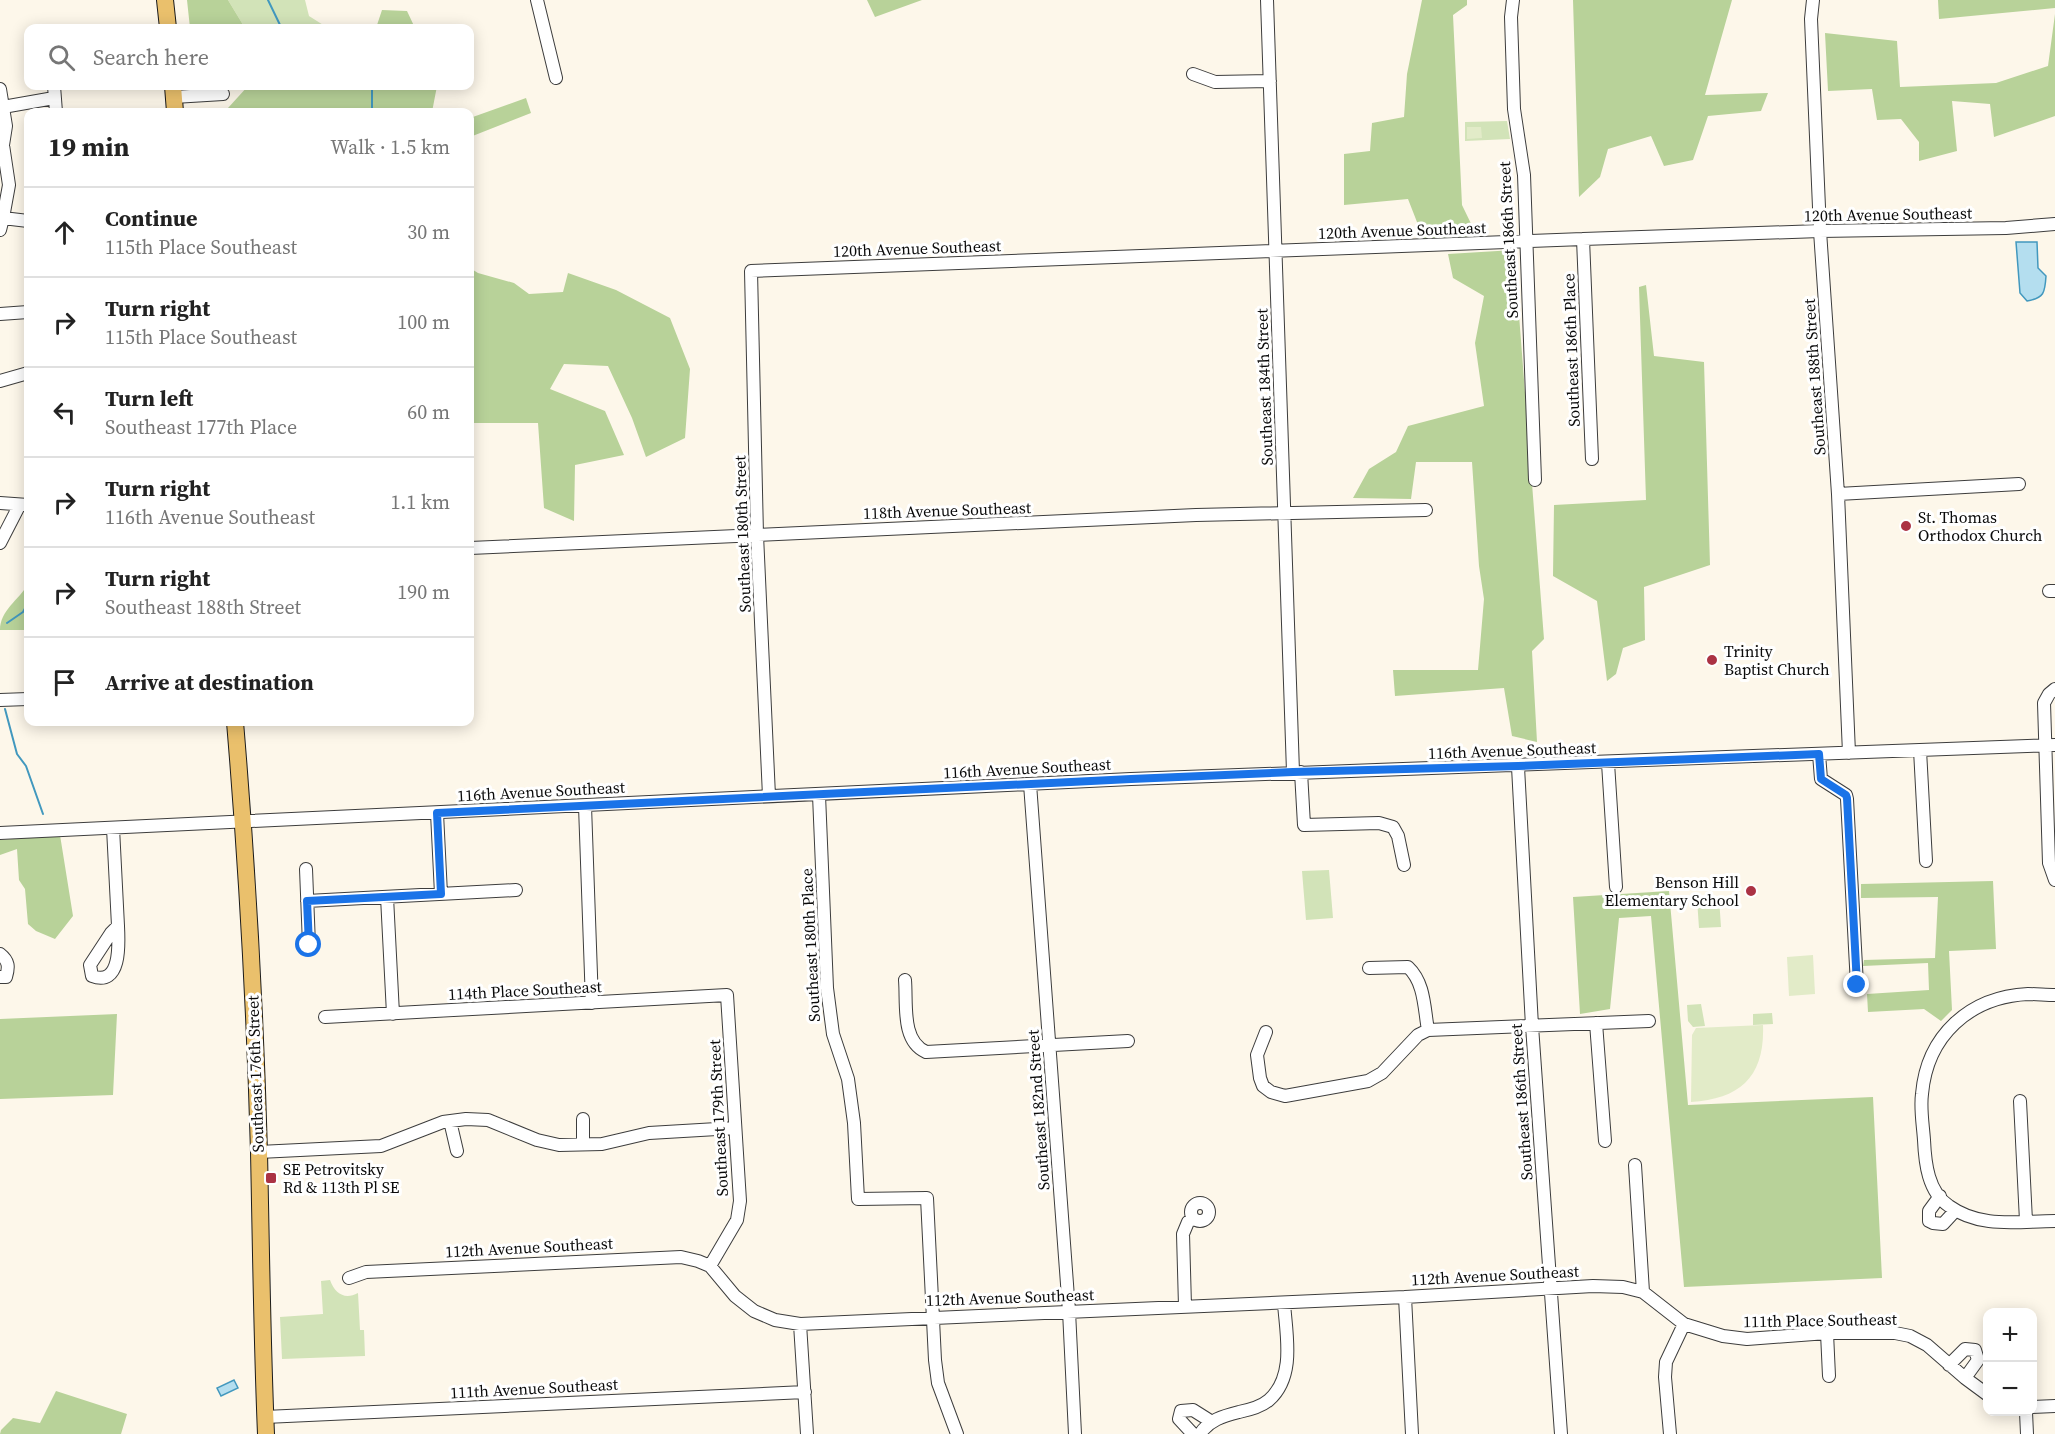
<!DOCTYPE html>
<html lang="en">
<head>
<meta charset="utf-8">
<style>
  :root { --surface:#fff; --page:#f2f2f2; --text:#222; --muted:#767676; --line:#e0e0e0 }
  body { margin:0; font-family:"Source Serif 4",serif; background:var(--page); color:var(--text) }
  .controls { position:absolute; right:18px; bottom:18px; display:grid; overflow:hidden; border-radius:12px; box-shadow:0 3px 15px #0003 }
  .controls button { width:54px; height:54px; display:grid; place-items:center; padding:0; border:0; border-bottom:2px solid var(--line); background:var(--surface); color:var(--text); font:30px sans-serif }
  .stop { position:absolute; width:18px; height:18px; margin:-14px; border:4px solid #1a73e8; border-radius:50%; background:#fff }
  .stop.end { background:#1a73e8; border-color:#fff; box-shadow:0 2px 6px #0008 }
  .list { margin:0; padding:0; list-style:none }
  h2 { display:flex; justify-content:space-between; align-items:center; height:78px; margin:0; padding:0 24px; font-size:26px }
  h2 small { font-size:20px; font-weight:400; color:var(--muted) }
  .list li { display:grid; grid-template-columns:39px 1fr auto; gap:18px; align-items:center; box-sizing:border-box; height:90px; padding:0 24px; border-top:2px solid var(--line) }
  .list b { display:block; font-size:22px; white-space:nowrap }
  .list p { margin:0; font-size:20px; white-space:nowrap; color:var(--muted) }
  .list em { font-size:20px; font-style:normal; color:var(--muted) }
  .icon { flex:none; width:33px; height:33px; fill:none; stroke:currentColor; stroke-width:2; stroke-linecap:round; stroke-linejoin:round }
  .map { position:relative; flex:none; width:2055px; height:1434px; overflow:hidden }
  .search { position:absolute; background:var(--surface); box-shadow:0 3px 15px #0003; left:24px; top:24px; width:450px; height:66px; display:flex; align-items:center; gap:15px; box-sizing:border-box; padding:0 21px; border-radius:12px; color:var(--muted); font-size:22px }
  .panel { position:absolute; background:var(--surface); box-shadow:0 3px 15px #0003; left:24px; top:108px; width:450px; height:618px; border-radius:12px }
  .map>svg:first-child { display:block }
</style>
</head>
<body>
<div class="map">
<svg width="2055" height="1434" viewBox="0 0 2055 1434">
  <rect width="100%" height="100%" fill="#fdf7ea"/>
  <!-- green -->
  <path fill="#d2e3b8" d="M228,0h77l4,16 19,12h-83z
    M1507,121l3,18 -45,2v-19z
    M1329,870l4,48 -27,2 -4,-49z
    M1719,898l2,29 -22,1 -2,-29z
    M1701,1004l4,22 -12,1 -5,-6 -1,-16z
    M1772,1013l1,11 -20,1v-11z
    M330,1280c5,14 15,20 28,13l2,37h4l1,26 -83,3 -2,-42 43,-3 -2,-33z"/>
  <!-- forest -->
  <path fill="#b8d299" d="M187,0h41l17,28h-55z
    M867,0h55l-47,17z
    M1422,0h45v5l-14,10 9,190 15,31 -53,4 -16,-41 -64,6v-51l26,-3 2,-28 32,-6 3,-43z
    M1573,0h159l-27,95 63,-2 -7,18 -53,5 -15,44 -29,6 -13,-30 -43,13 -8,28 -21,20z
    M1938,0h117v8l-116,11z
    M382,10l25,1 8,17h-39z
    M2055,14v102l-61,21 -4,-33 -38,-3 5,50 -38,10v-19l-18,-23 -24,1 -5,-31 -44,2 -3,-58 72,8 3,46 96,-4 52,-17z
    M248,86h189l-5,26h-204v-4z
    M526,98l5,15 -61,24v-19z
    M1514,250l30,389 -12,12 5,91 -25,-6 -8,-48 -109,8 -2,-26h85l6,-71 -5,-33 -7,-104h-56l-5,37 -58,-1 16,-29 27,-17 12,-26 76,-20 -9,-63 9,-47 -31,-18 -5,-24z
    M470,268l8,5 36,10 15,11 34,-2 5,-19 48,17 54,28 20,51 -5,69 -39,19 -14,-39 -24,-52 -44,-2 -14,25 55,22 19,44 -49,10 -1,56 -30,-13 -6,-85h-68z
    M1646,285l8,71 50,6 6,203 -66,22 1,53 -22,8 -7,26 -9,7 -10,-80 -44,-25 1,-71 92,-5 -7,-213z
    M28,584v46h-28c0,-20 19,-30 28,-46z
    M60,835l13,81 -18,23 -19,-8 -8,-7 -3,-35 -6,-9 -2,-31 -17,6v-15z
    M1993,881l3,68 -47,2 3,59 -11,11 -17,-12 -56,3 -1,-18 62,-4 -1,-27 -65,3 1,-6 71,-2 3,-61 -77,1v-14z
    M1669,891l19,214 185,-8 9,181 -198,9 -33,-371 -32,2 -9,91 -30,5 -7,-117z
    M117,1014l-4,81 -113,4v-80z
    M56,1391l71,23 -6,20h-121l1,-4 12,-12 27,5z"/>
  <!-- pitch -->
  <path fill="#e2ebc8" d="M1467,127h14l1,11 -15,1z
    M1813,955l2,39 -26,2 -2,-39z
    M1763,1025c2,51 -22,74 -72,77l1,-67 4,-7z"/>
  <!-- water -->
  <path fill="#b4deef" stroke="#4298be" stroke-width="1.5" d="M2016,242h21l1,26 8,8c-1,17 -2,22 -19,25l-7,-8z
    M234,1380l4,8 -17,8 -4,-8z"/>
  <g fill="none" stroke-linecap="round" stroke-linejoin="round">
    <!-- stream -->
    <path stroke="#4298be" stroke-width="2" d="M268,0l13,27 3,1
      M372,112v-26
      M7,623l16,-11 5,-9
      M5,709l12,45 9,12 17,48"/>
    <defs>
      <path id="minor" d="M537,0l19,78
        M1267,0l26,772
        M1513,0l-2,17 3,92 10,66 11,305
        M1813,0l-2,19 9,212 18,263 11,259
        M1193,74l22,8 55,-1
        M54,86l2,26
        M0,89l6,37 -3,19 6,40 -6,33
        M174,97l49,-3
        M3,107l51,-9
        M0,230l3,-12 25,3
        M1583,239l9,220
        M0,314l28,-2
        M0,381l28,-8
        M1838,494l181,-10
        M0,503l28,2
        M0,543l19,-37
        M470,548l726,-33 230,-5
        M2049,591h6
        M2055,689l-6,5 -5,9 5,160 6,17
        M0,700l28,-1
        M1920,750l6,111
        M1819,754l2,25 25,16 1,4 10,186
        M1608,763l8,124
        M1518,767l14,259 29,408
        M1301,772l3,53 75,-2 14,4 5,9 6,29
        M1030,784l39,527 6,123
        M819,795l8,193 6,46 15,45 6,44 4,76 69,-1 8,162 3,23 19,51
        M769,796l-12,-261 -6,-264 832,-32 237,-8 186,-3 49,-4
        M585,806l7,197
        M437,813l4,81
        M113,828l5,98 -7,7 -21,32 2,11c29,11 27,-31 26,-50
        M0,833l1131,-54 924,-34
        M306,869l3,76
        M387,897l6,117
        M307,901l209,-11
        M0,954c9,7 9,13 6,23h-6
        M1369,968l39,-1c17,16 16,41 20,63
        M905,980c2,24 -4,61 21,72l202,-11
        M2055,995c-9,0 -18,-1 -27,-1 -59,3 -101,42 -106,100 -2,15 1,31 2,46 1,23 4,52 25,66 32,23 69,15 106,15
        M325,1017l402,-22 13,206 -3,19 -27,46
        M1596,1023l9,118
        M1266,1032l-9,23 3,23 3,8 8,6 14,4 83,-15 14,-8 36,-38 10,-5 221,-9
        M2020,1101l6,120
        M450,1121l7,30
        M583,1144v-25
        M259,1152l122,-6 62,-24 23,-3 22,1 49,20 22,5 43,-1 47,-11 85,-5
        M1635,1165l8,127
        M1940,1196l-11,15v10l4,2 10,1 12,-13
        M1191 1212a9 9 0 1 1 18 0a9 9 0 1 1-18 0Z
        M349,1278l17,-6 315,-15 17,4 12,5 25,30 19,15 21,9 25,4 605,-27 188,-11 30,1 20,5 41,32 39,12 24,3 80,-6h68l15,3 17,9 38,33 23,17
        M1405,1297l7,137
        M1185,1306l-2,-72 5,-12 5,-4
        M800,1324l7,110
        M1827,1333l2,43
        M1949,1365l16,-16 10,1 3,10 -13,18
        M2032,1407l23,-1
        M2026,1412l1,22
        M265,1417l540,-25
        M1193,1434l-14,-15 2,-8 12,-1 19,12
        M1200,1434c9,-14 23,-18 39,-22 10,-2 22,-5 30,-12 27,-24 17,-66 15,-97
        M1670,1434l-5,-57 1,-15 18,-38"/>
      <path id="major" d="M165,0l3,28
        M173,86l2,26
        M235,722c12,143 20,287 24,430 2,94 3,188 7,282"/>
    </defs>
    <!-- minor casing -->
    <use href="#minor" stroke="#3d3d3d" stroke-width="14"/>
    <!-- major casing -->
    <use href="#major" stroke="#1b1b1b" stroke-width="18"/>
    <!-- minor -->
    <use href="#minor" stroke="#fff" stroke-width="12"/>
    <!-- major -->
    <use href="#major" stroke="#eac06c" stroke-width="16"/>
  </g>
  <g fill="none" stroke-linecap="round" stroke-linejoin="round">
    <!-- route -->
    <path stroke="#1a73e8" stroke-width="8" d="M309,945l-2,-44 134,-7 -4,-81 694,-34 162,-7 225,-6 301,-12 2,25 25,16 1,3 10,187"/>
  </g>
  <!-- markers -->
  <g fill="#ab3243" stroke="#fff" stroke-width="2">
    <circle cx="1906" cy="526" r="6"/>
    <circle cx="1712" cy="660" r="6"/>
    <circle cx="1751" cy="891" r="6"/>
    <rect x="265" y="1172" width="12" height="12" rx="3"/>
  </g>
  <g text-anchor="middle" stroke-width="6" stroke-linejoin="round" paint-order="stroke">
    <!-- street labels -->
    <g font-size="16" fill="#0a0a0a" stroke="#fff">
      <text transform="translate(1888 214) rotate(-1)" y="6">120th Avenue Southeast</text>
      <text transform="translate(1402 230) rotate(-2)" y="6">120th Avenue Southeast</text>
      <text transform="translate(1508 240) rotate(-93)" y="6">Southeast 186th Street</text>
      <text transform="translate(917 248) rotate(-2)" y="6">120th Avenue Southeast</text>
      <text transform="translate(1571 350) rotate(-92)" y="6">Southeast 186th Place</text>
      <text transform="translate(1814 377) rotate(-94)" y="6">Southeast 188th Street</text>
      <text transform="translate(1264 387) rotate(-92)" y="6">Southeast 184th Street</text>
      <text transform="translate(947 510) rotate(-2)" y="6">118th Avenue Southeast</text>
      <text transform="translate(742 534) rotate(-92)" y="6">Southeast 180th Street</text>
      <text transform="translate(1512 750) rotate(-2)" y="6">116th Avenue Southeast</text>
      <text transform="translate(1027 768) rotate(-3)" y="6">116th Avenue Southeast</text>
      <text transform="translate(541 791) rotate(-3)" y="6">116th Avenue Southeast</text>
      <text transform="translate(810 945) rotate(-93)" y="6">Southeast 180th Place</text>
      <text transform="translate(525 990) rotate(-3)" y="6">114th Place Southeast</text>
      <text transform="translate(255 1074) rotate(-92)" y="6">Southeast 176th Street</text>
      <text transform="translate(1521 1102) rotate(-94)" y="6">Southeast 186th Street</text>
      <text transform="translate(1038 1110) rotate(-94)" y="6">Southeast 182nd Street</text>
      <text transform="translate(718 1118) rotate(-93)" y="6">Southeast 179th Street</text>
      <text transform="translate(529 1247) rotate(-3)" y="6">112th Avenue Southeast</text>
      <text transform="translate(1495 1275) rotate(-3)" y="6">112th Avenue Southeast</text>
      <text transform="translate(1010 1297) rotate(-2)" y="6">112th Avenue Southeast</text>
      <text transform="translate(1820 1320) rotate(-1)" y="6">111th Place Southeast</text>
      <text transform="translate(534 1388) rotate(-3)" y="6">111th Avenue Southeast</text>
    </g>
    <!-- poi labels -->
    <g font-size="16" fill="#0a0a0a" stroke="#fff" text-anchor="start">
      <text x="1918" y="523">St. Thomas<tspan x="1918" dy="18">Orthodox Church</tspan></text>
      <text x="1724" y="657">Trinity<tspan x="1724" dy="18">Baptist Church</tspan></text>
      <text x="1739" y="888" text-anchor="end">Benson Hill<tspan x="1739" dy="18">Elementary School</tspan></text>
      <text x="283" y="1175">SE Petrovitsky<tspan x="283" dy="18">Rd &amp; 113th Pl SE</tspan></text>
    </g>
  </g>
</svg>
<div class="controls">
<button>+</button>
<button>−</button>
</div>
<div class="stop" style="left:309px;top:945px"></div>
<div class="stop end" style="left:1857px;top:985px"></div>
<div class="search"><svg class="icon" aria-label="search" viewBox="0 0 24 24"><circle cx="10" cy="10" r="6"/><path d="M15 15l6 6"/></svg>Search here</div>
<section class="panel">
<h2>19 min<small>Walk · 1.5 km</small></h2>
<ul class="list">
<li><svg class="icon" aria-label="ahead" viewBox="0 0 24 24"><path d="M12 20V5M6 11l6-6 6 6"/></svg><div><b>Continue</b><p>115th Place Southeast</p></div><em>30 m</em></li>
<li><svg class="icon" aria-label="right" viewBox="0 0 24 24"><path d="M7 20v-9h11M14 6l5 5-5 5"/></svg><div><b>Turn right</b><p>115th Place Southeast</p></div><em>100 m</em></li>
<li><svg class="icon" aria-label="left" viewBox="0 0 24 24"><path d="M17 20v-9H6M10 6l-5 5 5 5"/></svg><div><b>Turn left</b><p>Southeast 177th Place</p></div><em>60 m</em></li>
<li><svg class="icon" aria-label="right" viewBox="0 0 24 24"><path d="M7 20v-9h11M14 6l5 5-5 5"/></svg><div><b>Turn right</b><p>116th Avenue Southeast</p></div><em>1.1 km</em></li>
<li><svg class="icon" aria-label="right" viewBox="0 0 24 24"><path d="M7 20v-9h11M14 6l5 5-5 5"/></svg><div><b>Turn right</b><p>Southeast 188th Street</p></div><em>190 m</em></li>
<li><svg class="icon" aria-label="arrive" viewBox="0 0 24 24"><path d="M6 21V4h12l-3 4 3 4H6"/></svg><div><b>Arrive at destination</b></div></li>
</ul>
</section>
</div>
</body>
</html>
